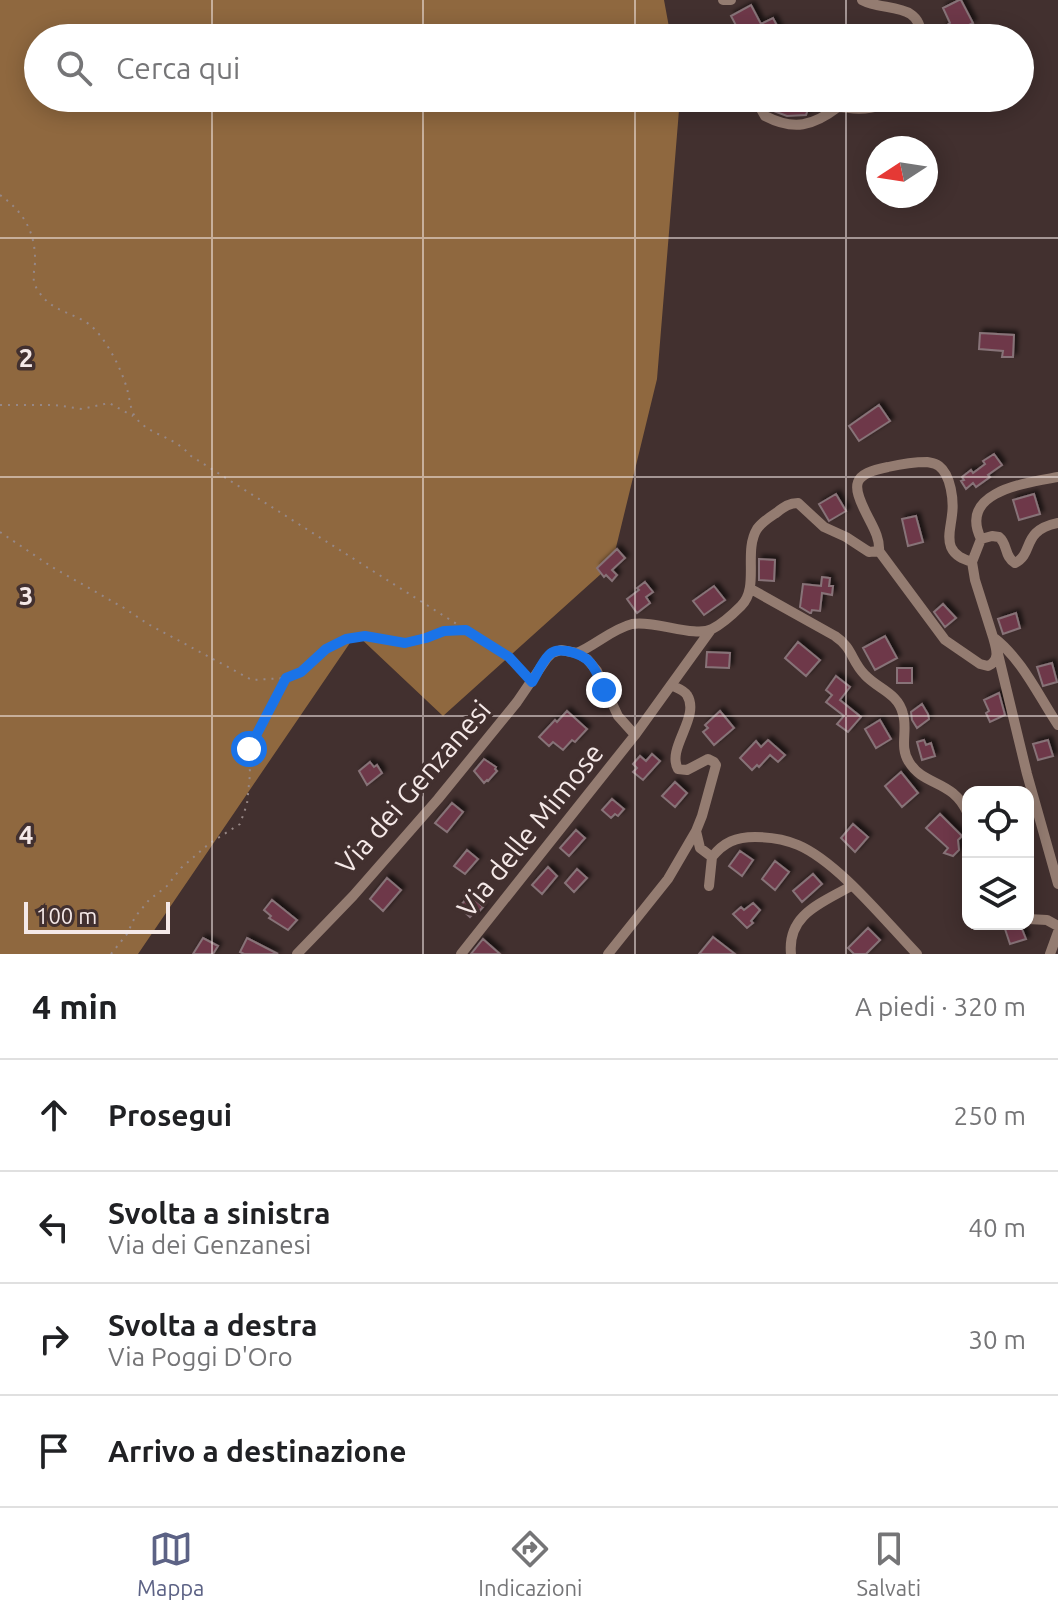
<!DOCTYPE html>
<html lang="it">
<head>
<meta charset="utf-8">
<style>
  :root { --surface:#fff; --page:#f6f6f6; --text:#202124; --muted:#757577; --line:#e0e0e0; --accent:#5c6285 }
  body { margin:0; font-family:Ubuntu,sans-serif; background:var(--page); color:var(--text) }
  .controls { position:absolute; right:24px; bottom:24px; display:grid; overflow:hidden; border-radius:16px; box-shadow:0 4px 20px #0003 }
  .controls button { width:72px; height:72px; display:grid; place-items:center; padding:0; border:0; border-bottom:2px solid var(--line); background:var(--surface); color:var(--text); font:40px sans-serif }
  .compass { position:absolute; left:866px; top:136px; width:72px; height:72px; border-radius:50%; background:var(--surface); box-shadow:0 4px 20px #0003; rotate:258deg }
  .scale { position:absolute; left:24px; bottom:20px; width:146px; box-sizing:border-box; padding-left:8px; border:4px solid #f5e9e8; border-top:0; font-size:22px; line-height:28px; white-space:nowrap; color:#f5e9e8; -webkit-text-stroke:6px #42302f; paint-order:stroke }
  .stop { position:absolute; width:24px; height:24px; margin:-18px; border:6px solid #1a73e8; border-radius:50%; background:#fff }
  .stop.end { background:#1a73e8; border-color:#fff; box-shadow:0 2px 8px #0008 }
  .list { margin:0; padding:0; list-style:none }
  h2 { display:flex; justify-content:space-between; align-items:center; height:104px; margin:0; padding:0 32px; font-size:34px }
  h2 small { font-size:26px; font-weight:400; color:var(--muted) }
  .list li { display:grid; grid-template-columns:52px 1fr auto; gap:24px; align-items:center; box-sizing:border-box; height:112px; padding:0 32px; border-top:2px solid var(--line) }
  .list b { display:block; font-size:30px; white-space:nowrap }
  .list p { margin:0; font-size:26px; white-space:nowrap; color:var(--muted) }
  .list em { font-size:26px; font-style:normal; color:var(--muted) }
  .icon { flex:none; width:44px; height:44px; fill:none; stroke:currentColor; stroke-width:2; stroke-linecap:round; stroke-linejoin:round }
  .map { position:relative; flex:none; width:1058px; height:954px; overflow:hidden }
  .search { position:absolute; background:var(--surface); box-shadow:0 4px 20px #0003; left:24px; right:24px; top:24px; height:88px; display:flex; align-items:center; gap:20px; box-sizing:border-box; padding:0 28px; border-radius:44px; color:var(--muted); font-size:30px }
  .sheet { height:552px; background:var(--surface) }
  nav { display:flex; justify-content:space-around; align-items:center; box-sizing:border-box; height:112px; border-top:2px solid var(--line); background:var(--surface); font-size:22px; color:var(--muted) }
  nav a { display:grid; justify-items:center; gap:4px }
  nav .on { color:var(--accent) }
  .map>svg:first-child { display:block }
</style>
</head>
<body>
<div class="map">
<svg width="1058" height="954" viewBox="0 0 1058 954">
  <defs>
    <filter id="shadow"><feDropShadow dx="3.5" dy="-3.5" stdDeviation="2" flood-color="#0009"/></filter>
  </defs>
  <rect width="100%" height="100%" fill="#42302f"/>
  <!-- forest -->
  <path fill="#8f683f" d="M0,0h664l7,38h-633v60h642l-23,281 -45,185 -169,152 -87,-82 -218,320h-138z"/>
  <!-- building -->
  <path fill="#6e3949" stroke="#877378" stroke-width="2" filter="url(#shadow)" d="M959,0h2l12,23 -24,12 -5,-8 6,-4 -7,-15z
    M751,5l10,19 12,-6 9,17 -5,3h-20l-6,-11 -11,6 -9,-17z
    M770,98h11l23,6 -1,3 5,2 -2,6 -19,1 -16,-6z
    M980,333l34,2 -1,22h-11l1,-6 -24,-2z
    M879,405l11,16 -31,20 -10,-15z
    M994,454l8,11 -14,10 2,2 -14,10 -3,-4 -7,6 -5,-8 3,-1 -2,-3 9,-7 2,3 12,-9 -2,-3z
    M836,494l10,17 -17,10 -10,-17z
    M1034,494l6,20 -21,6 -6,-20z
    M916,516l7,26 -15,4 -6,-27z
    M617,549l8,9 -13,12 5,5 -5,6 -6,-6 -2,2 -7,-9z
    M759,559l16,1 -1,21 -15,-1z
    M822,577l8,1 -1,8h4l-1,9 -10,-2 -2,18 -8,-1 -1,3h-1l-10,-6 3,-23 18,2z
    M645,582l8,10 -7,5 4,6 -13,10 -10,-14 12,-9 -2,-2z
    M714,586l11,14 -21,15 -11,-14z
    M943,604l13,14 -11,9 -11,-15z
    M1016,613l4,15 -17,6 -5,-15z
    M885,636l12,22 -22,12 -12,-22z
    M798,642l22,18 -14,16 -21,-18z
    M707,652l23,1 -1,15 -23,-1z
    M1052,663l5,19 -14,4 -6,-19z
    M897,668h15v15h-15z
    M836,676l14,11 -10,13 21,17 -13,15 -11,-8 7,-8 -18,-14 6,-7 -6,-5z
    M999,693l6,22 -15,7 -4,-9 3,-2 -5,-11z
    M922,704l6,10 1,5 -12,9 -5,-8 -1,-8z
    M567,711l20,18 -12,13 -3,-2 -9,10 -10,-8 -4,4 -10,-9 16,-17 2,2z
    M720,711l14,17 -20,17 -11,-13 5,-4 -3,-3z
    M880,720l11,19 -15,9 -11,-19z
    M768,740l17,15 -7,7 -8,-7 -11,12 -2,-2 -5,5 -12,-12 16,-17 5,6z
    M924,740l2,5 5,-2 4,13 -13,4 -5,-18z
    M1048,740l5,16 -15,4 -5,-16z
    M652,754l8,7 -17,19 -10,-8 4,-4 -4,-4 7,-8 6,5z
    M484,759l12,8 -1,2 2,2 -9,10 -1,-1 -3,3 -10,-12z
    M370,762l4,5 3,-2 5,8 -15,12 -8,-14z
    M901,772l17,21 -16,14 -17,-21z
    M675,782l12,11 -12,14 -13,-11z
    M612,799l12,10 -6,7 -3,-2 -4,4 -9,-8z
    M452,803l11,9 -16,20 -12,-9z
    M940,814l22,22 -4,4 1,10 -6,6 -9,-3 4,-5 -22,-20z
    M853,824l15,13 -13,15 -14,-14z
    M576,830l9,8 -16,18 -9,-8z
    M467,850l11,9 -13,15 -11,-8z
    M740,851l13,9 -11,16 -13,-10z
    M775,861l14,11 -14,18 -13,-11z
    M548,867l9,9 -15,18 -10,-9z
    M577,869l10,9 -13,14 -9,-9z
    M813,874l9,10 -20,18 -9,-11z
    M387,878l14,12 -18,21 -13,-12z
    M470,895l13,12 -7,8 -2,-2 -4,4 -11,-10z
    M272,900l25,20 -9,10 -19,-12 2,-2 -7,-6z
    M753,903l7,7 -9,11 2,2 -6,5 -14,-14 8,-7 3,3z
    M1020,924l6,15 -16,5 -5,-15z
    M868,928l12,12 -14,14h-12l-6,-6z
    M713,937l22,17h-36z
    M203,938l15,8 -5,8h-20z
    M247,938l31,16h-34l-4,-2z
    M483,939l17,15h-29z"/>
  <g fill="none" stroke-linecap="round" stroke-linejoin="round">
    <!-- path -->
    <path stroke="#968786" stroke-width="2" stroke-dasharray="2 6" stroke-linecap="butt" d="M0,195c24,17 36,38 35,68 -1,12 -4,18 4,29 13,20 34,20 51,33 16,13 32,45 37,64 3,9 3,22 9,29 14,18 37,17 55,38l318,201 16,18
      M0,405h55l27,4 27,-6 24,13
      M0,532l52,35 72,41 24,16 104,56 34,-2 15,-6 25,-23 20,-10 19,-3 40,7 21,-5 18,-7 19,-1
      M111,954l16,-20 8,-17 14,-17 18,-14 14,-18 29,-25 30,-19 7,-20 3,-30 -1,-25 37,-70"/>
    <!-- minor -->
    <path stroke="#947c71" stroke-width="10" d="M723,0h8
      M862,0c22,12 60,1 59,38
      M762,98l-1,11 4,7c29,15 48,10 73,-9
      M813,98c18,11 64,17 79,0
      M981,539c-23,-48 45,-56 77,-62
      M879,551c1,-13 -6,-24 -12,-36 -16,-31 -15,-41 21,-48 13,-3 26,-5 39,-5 5,1 8,1 12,4 12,9 15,35 13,49 -1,11 -5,22 -1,32 4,9 12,12 21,15
      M751,589l84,47c18,12 16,25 30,39 13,14 33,18 38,39 5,16 -4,33 6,48 15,25 44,17 59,52
      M993,637l-18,-57 -3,-18 9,-23 11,-3 7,1c9,7 5,20 16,26 20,-10 5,-32 43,-40
      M577,653c19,-8 35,-24 55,-29 23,-4 63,14 80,5 10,-5 21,-15 29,-23 19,-19 2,-54 16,-77 5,-7 13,-12 19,-16 8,-6 13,-10 22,-10l26,24 22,10 23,15 10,-1 66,89 35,24 8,2c13,-6 8,-18 5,-29 29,22 45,58 65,88
      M998,654l29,120 31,110
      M671,685l39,-54
      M712,857c12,-15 24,-20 43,-20 15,0 29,2 43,8 40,17 88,77 119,109
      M1028,919l19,1 11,6
      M297,954l56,-58 85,-97 79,-97 30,-44 5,-5 9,-3 16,3 10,6 10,12 21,45 17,19 36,-50c6,3 13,5 16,10 14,22 -21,53 -9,74l9,1 21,-11 6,3 2,3 -14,51 -6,15 4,17 12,9 -3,29
      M461,954l174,-219
      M608,954l60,-75 28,-48
      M791,954c-4,-40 31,-51 60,-68
      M1050,954l8,-22"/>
  </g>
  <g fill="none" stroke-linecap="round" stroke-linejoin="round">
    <!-- route -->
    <path stroke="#1a73e8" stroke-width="10" d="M249,749l37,-71 15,-6 25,-23 20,-10 19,-3 40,7 21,-5 18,-7 22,-1 43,27 23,25c5,-8 10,-20 17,-27 5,-5 10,-5 18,-4 25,5 28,17 37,39"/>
  </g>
  <!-- grid -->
  <path fill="none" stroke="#f5e9e8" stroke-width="2" stroke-opacity="0.55" d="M212,0v38M423,0v38M635,0v38M846,0v38M212,98v856M423,98v856M635,98v856M846,98v856M0,238h1058M0,477h1058M0,716h1058"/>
  <g text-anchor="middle" stroke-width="7" stroke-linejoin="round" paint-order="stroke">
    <!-- street labels -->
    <g font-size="28" fill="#f5e9e8" stroke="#42302f">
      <text transform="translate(413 787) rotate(-49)" y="10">Via dei Genzanesi</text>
      <text transform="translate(530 830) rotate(-51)" y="10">Via delle Mimose</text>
    </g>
  </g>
  <g font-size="26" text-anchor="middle" font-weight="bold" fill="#f5e9e8" stroke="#42302f" stroke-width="7" stroke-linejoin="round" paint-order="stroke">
    <text x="26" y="367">2</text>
    <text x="26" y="605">3</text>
    <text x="26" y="844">4</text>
  </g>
</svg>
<div class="controls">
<button><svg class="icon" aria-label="locate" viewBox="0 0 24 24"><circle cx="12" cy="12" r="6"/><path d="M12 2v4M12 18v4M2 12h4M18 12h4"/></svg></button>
<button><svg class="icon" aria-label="layers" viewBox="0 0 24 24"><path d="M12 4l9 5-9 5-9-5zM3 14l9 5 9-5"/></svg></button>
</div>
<svg class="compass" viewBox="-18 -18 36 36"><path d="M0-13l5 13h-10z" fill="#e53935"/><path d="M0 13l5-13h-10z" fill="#757577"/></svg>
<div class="scale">100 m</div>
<div class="stop" style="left:249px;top:749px"></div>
<div class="stop end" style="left:604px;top:690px"></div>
<div class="search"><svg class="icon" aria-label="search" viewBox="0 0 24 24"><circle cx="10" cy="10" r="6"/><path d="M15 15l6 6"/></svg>Cerca qui</div>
</div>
<section class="sheet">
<h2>4 min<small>A piedi · 320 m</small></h2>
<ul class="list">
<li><svg class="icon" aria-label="ahead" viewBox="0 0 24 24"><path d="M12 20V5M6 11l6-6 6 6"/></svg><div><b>Prosegui</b></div><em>250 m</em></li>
<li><svg class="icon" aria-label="left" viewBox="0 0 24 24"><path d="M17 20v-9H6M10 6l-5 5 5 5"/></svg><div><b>Svolta a sinistra</b><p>Via dei Genzanesi</p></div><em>40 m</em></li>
<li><svg class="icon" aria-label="right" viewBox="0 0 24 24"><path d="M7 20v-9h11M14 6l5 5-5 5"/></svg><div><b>Svolta a destra</b><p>Via Poggi D'Oro</p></div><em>30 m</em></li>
<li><svg class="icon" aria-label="arrive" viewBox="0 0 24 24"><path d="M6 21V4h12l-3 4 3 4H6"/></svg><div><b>Arrivo a destinazione</b></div></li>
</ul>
</section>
<nav>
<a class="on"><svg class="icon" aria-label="map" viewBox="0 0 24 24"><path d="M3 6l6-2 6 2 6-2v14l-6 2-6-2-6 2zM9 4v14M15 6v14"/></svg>Mappa</a>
<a><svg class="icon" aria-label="directions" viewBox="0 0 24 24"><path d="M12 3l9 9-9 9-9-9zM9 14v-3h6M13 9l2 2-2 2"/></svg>Indicazioni</a>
<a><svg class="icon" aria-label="saved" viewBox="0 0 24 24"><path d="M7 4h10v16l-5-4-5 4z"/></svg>Salvati</a>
</nav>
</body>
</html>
